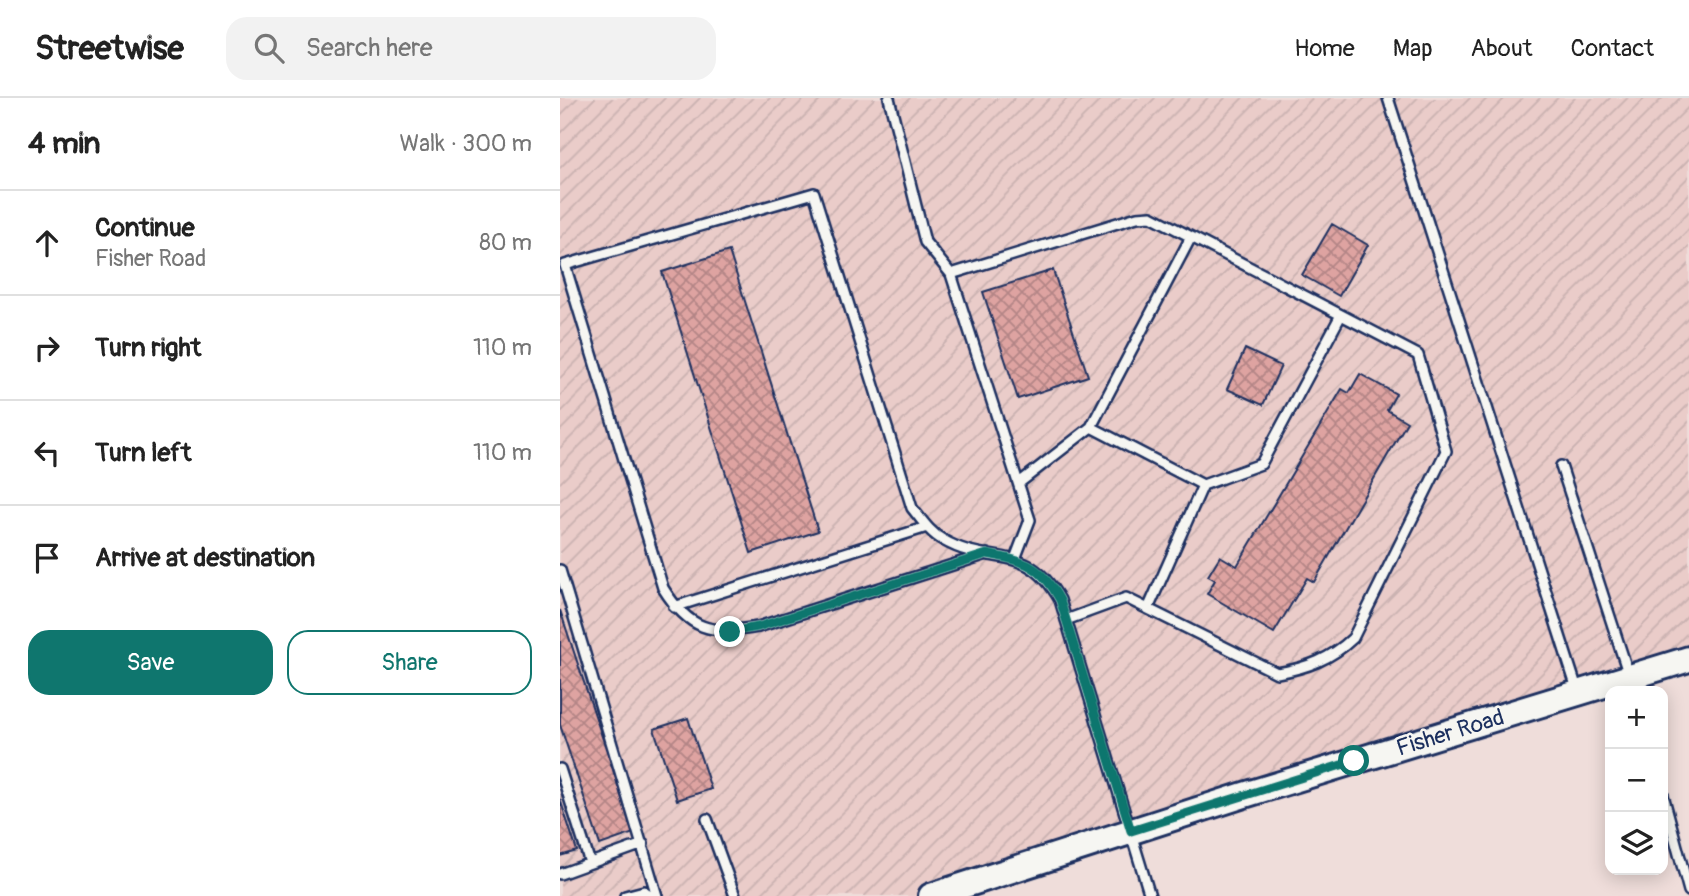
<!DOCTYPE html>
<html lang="en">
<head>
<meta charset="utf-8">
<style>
  :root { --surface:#fff; --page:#f2f2f2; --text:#222; --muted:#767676; --line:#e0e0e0; --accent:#0f766e }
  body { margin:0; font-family:Pangolin,sans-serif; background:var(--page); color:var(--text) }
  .controls { position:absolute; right:21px; bottom:21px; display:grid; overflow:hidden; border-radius:14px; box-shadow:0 4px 18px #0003 }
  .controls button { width:63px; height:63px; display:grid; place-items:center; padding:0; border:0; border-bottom:2px solid var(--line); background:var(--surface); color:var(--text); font:35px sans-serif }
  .stop { position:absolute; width:21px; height:21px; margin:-16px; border:5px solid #0f766e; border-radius:50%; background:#fff }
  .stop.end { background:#0f766e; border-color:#fff; box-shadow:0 2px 7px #0008 }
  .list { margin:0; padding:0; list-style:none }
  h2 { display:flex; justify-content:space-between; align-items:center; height:91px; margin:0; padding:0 28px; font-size:30px }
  h2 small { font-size:23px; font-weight:400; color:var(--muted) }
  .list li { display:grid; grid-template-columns:46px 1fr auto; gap:21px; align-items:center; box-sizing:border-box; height:105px; padding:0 28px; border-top:2px solid var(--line) }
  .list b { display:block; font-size:26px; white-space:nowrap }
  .list p { margin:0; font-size:23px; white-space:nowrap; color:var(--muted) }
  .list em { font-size:23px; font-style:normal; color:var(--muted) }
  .actions { display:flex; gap:14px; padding:21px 28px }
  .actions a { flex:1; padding:16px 0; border:2px solid var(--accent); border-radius:21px; text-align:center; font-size:24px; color:var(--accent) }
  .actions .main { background:var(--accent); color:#fff }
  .icon { flex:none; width:38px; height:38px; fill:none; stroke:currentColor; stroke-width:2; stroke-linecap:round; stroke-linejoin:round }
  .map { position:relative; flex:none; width:1129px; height:798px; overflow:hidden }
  header { display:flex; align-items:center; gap:42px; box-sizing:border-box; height:98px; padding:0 35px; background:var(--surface); border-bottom:2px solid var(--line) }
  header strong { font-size:33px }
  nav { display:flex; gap:38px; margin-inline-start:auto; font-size:24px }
  .search { width:490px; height:63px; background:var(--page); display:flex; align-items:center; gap:18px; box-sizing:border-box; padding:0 24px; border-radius:21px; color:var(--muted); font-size:26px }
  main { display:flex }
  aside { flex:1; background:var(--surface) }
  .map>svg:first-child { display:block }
</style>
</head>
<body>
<header>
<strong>Streetwise</strong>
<div class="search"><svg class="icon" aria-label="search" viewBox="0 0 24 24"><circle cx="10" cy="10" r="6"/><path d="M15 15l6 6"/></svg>Search here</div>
<nav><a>Home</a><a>Map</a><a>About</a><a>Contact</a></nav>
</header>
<main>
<aside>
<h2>4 min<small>Walk · 300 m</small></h2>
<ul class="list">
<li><svg class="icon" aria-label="ahead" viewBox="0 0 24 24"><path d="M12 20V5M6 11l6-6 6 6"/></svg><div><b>Continue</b><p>Fisher Road</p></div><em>80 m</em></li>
<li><svg class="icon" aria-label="right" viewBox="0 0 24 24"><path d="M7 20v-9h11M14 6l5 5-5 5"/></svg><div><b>Turn right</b></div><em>110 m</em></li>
<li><svg class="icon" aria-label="left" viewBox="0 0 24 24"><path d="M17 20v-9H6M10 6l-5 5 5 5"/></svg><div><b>Turn left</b></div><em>110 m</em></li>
<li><svg class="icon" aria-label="arrive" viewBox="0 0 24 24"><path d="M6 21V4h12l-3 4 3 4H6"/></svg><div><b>Arrive at destination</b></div></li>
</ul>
<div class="actions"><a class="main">Save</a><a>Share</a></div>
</aside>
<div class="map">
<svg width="1129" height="798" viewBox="0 0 1129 798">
  <defs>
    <pattern id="industrial-furrows" width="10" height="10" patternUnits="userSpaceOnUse" patternTransform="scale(1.75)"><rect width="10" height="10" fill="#eaccc9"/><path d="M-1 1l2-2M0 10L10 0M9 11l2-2" fill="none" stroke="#c8b0af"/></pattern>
    <pattern id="building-cross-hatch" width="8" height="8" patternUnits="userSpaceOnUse" patternTransform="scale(1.75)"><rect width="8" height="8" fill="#dea3a1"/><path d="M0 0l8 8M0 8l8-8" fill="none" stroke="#b38586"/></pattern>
  </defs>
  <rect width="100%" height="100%" fill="#efddda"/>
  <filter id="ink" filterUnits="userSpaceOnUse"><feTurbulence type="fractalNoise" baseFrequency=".0143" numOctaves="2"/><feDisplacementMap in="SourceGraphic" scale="14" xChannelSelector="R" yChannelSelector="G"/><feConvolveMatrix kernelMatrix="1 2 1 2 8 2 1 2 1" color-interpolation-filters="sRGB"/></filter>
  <g filter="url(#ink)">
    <!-- industrial -->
    <path fill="url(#industrial-furrows)" d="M0,0h1129v561l-758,237h-371z"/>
    <!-- building -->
    <path fill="url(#building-cross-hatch)" stroke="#1b2f5e" stroke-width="2" d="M772,126l36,21 -29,51 -37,-21z
      M169,153l89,280 -67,22 -89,-281z
      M493,172l35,106 -70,23 -35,-107z
      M685,251l36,17 -18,39 -36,-16z
      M800,276l36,20 -9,16 20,12 -93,160 -7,-4 -33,55 -67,-39 8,-14 -7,-4 12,-20 17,10 105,-177 7,4z
      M0,512l74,223 -34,12 -40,-120z
      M128,620l23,71 -34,11 -23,-71z
      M0,701l17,52 -17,5z"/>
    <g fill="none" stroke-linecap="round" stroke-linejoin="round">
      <defs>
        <path id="lane" d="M329,0l36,144 26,32 79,246 -15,39
          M828,0l190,594
          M391,176l186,-57 14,-1 267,139 28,96 -93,187c-22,21 -46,30 -76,35l-151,-75 -60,22
          M1001,368l73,225
          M459,385l72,-56
          M643,387l58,-21 80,-149
          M427,456l-229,73c-47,8 -69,3 -95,-39l-98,-323 249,-72 98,315c9,11 18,25 31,32 48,28 83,0 117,60l90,296
          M0,472l97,326
          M114,509l253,-80
          M588,511l55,-124 -112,-58 100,-190
          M0,671l30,94
          M1103,697l26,96
          M147,721l28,77
          M0,776l83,-30
          M65,798l19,-5 7,5"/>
        <path id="secondary" d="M371,798l310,-100 448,-137"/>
      </defs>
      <!-- lane casing -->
      <use href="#lane" stroke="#1b2f5e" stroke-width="14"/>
      <!-- secondary casing -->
      <use href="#secondary" stroke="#1b2f5e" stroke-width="30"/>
      <!-- lane -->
      <use href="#lane" stroke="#f6f6f2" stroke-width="9"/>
      <!-- secondary -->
      <use href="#secondary" stroke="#f6f6f2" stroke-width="24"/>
    </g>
  </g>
  <g fill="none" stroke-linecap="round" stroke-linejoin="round" filter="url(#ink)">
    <!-- route -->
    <path stroke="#0f766e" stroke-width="9" d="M170,534l28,-5 229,-73c39,8 53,10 73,46l71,231 223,-70"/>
  </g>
  <g text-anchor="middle" stroke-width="5" stroke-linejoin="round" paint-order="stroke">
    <!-- street labels -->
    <g font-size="23" fill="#1b2f5e" stroke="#f6f6f2">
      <text transform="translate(890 634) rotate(-17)" y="8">Fisher Road</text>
    </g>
  </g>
</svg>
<div class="controls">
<button>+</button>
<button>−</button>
<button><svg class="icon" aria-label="layers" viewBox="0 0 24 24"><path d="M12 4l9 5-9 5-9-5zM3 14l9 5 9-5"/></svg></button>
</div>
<div class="stop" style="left:794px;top:663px"></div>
<div class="stop end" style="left:170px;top:534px"></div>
</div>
</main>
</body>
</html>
